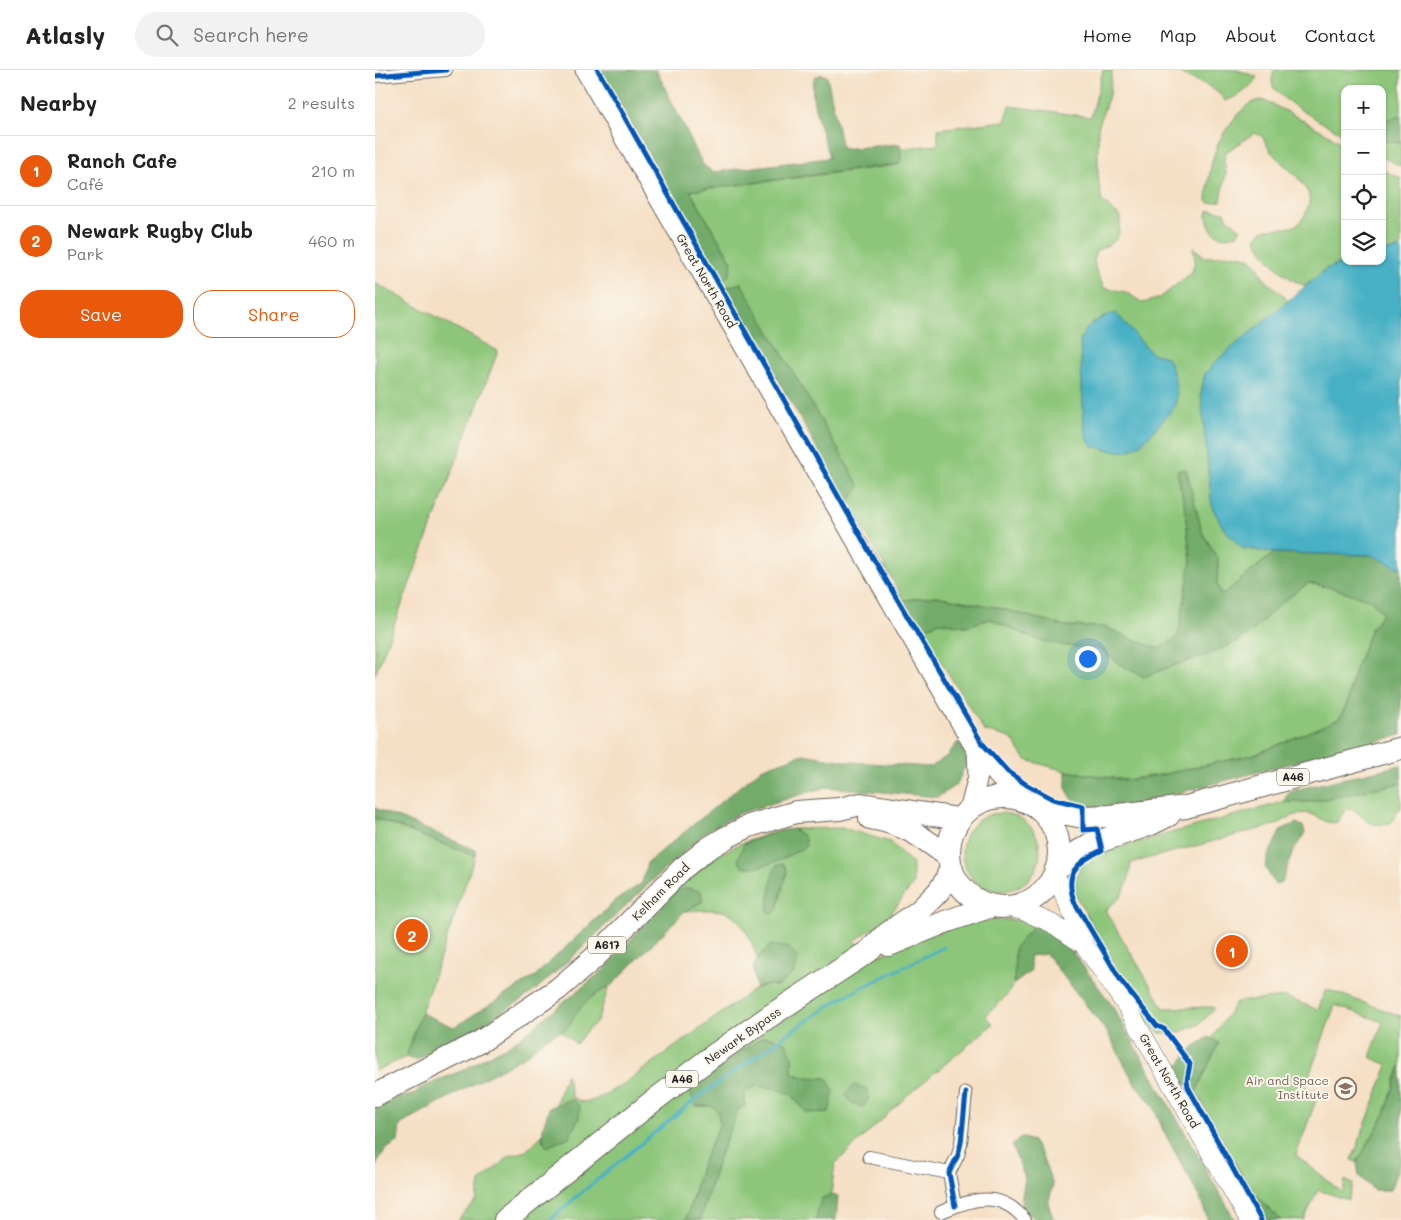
<!DOCTYPE html>
<html lang="en">
<head>
<meta charset="utf-8">
<style>
  :root { --surface:#fff; --page:#f2f2f2; --text:#222; --muted:#767676; --line:#e0e0e0; --accent:#ea580c }
  body { margin:0; font-family:Mali,sans-serif; background:var(--page); color:var(--text) }
  .controls { position:absolute; right:15px; top:15px; display:grid; overflow:hidden; border-radius:10px; box-shadow:0 1px 4px #0004 }
  .controls button { width:45px; height:45px; display:grid; place-items:center; padding:0; border:0; border-bottom:1px solid var(--line); background:var(--surface); color:var(--text); font:25px sans-serif }
  .you { position:absolute; left:712px; top:588px; width:18px; height:18px; margin:-12px; border:4px solid #fff; border-radius:50%; background:#1a73e8; box-shadow:0 0 0 8px #1a73e833 }
  .badge { display:grid; place-items:center; width:32px; height:32px; border-radius:50%; background:var(--accent); color:#fff; font-size:16px; font-weight:700 }
  .pin { position:absolute; translate:-50% -50%; border:2px solid #fff; box-shadow:0 1px 5px #0006 }
  .list { margin:0; padding:0; list-style:none }
  h2 { display:flex; justify-content:space-between; align-items:center; height:65px; margin:0; padding:0 20px; font-size:21px }
  h2 small { font-size:16px; font-weight:400; color:var(--muted) }
  .list li { display:grid; grid-template-columns:32px 1fr auto; gap:15px; align-items:center; box-sizing:border-box; height:70px; padding:0 20px; border-top:1px solid var(--line) }
  .list b { display:block; font-size:19px; white-space:nowrap }
  .list p { margin:0; font-size:16px; white-space:nowrap; color:var(--muted) }
  .list em { font-size:16px; font-style:normal; color:var(--muted) }
  .actions { display:flex; gap:10px; padding:15px 20px }
  .actions a { flex:1; padding:11px 0; border:1px solid var(--accent); border-radius:20px; text-align:center; font-size:18px; color:var(--accent) }
  .actions .main { background:var(--accent); color:#fff }
  .icon { flex:none; width:28px; height:28px; fill:none; stroke:currentColor; stroke-width:2; stroke-linecap:round; stroke-linejoin:round }
  .map { position:relative; flex:none; width:1026px; height:1150px; overflow:hidden }
  header { display:flex; align-items:center; gap:30px; box-sizing:border-box; height:70px; padding:0 25px; background:var(--surface); border-bottom:1px solid var(--line) }
  header strong { font-size:24px }
  nav { display:flex; gap:28px; margin-inline-start:auto; font-size:18px }
  .search { width:350px; height:45px; background:var(--page); display:flex; align-items:center; gap:12px; box-sizing:border-box; padding:0 18px; border-radius:28px; color:var(--muted); font-size:19px }
  main { display:flex }
  aside { flex:1; background:var(--surface) }
  .map>svg:first-child { display:block }
</style>
</head>
<body>
<header>
<strong>Atlasly</strong>
<div class="search"><svg class="icon" aria-label="search" viewBox="0 0 24 24"><circle cx="10" cy="10" r="6"/><path d="M15 15l6 6"/></svg>Search here</div>
<nav><a>Home</a><a>Map</a><a>About</a><a>Contact</a></nav>
</header>
<main>
<aside>
<h2>Nearby<small>2 results</small></h2>
<ul class="list">
<li><span class="badge">1</span><div><b>Ranch Cafe</b><p>Café</p></div><em>210 m</em></li>
<li><span class="badge">2</span><div><b>Newark Rugby Club</b><p>Park</p></div><em>460 m</em></li>
</ul>
<div class="actions"><a class="main">Save</a><a>Share</a></div>
</aside>
<div class="map">
<svg width="1026" height="1150" viewBox="0 0 1026 1150">
  <rect width="100%" height="100%" fill="#fbf7ec"/>
  <filter id="ink" filterUnits="userSpaceOnUse"><feTurbulence type="fractalNoise" baseFrequency=".02" numOctaves="2"/><feDisplacementMap in="SourceGraphic" scale="10" xChannelSelector="R" yChannelSelector="G"/><feConvolveMatrix kernelMatrix="1 2 1 2 8 2 1 2 1" color-interpolation-filters="sRGB"/></filter>
  <filter id="wash" filterUnits="userSpaceOnUse"><feTurbulence type="fractalNoise" baseFrequency=".0096" numOctaves="4" result="noise"/><feDisplacementMap in="SourceGraphic" scale="20" xChannelSelector="R" yChannelSelector="G"/><feGaussianBlur stdDeviation="1.12" result="paint"/><feColorMatrix in="noise" values="0 0 0 0 0 0 0 0 0 0 0 0 0 0 0 0 0 1.4 0 .05"/><feComposite in="paint" operator="in"/></filter>
  <g filter="url(#wash)">
    <rect width="100%" height="100%" fill="#f5dfc5"/>
    <!-- green -->
    <path fill="#8dc67a" stroke="#54714b" d="M728,0h9l-2,22 -12,36v49l4,24 18,16c0,23 -3,24 -24,34 -5,15 2,23 8,37l22,4 17,11 17,-5 32,-26 3,-11 -2,-14 12,10c18,0 37,-9 52,8 3,4 4,10 8,14 7,8 17,13 23,22l-73,61 -10,12 -4,21 41,153 32,5 -52,42 -5,-10 1,-26 -16,-27 -16,-63 -9,1 7,33 7,58 -13,77 -19,11 -33,-12 -20,-10 -42,-1 -69,-19 -59,-11 -32,4 -56,-98 3,-2 -110,-216 -14,3 -5,-5 7,-7 3,-13 -42,-71 208,-26 3,-7 -1,-10 38,-3v-16l67,-8 5,-15 81,11z
      M796,0h67l19,7c-8,13 -18,19 -32,24 -12,-18 -36,-22 -54,-31z
      M899,0h127v46l-19,5v-32h-37v46c-16,-9 -65,-34 -72,-49 -2,-5 0,-11 1,-16z
      M887,30l24,11 42,23 17,12v115l-19,8 -21,17c-21,-8 -39,-27 -49,-47 8,-19 32,-4 44,-17 6,-7 12,-20 8,-29 -6,-15 -23,-26 -34,-38 -5,-5 -8,-12 -12,-19l-8,-3 -29,20 -1,8 2,11 -5,29 -12,2 -2,-2c2,-34 6,-58 29,-84 8,-9 13,-16 26,-17z
      M1007,70l19,3v23l-19,-9z
      M1007,100l19,8v70l-19,4z
      M836,140l14,2 2,6 14,11 -5,6c-12,4 -23,2 -27,-11 -2,-5 -3,-8 -1,-13z
      M0,213l123,68 -123,324z
      M933,513l25,5 38,12 12,13 -12,16 -17,44 -7,31 -8,15 -83,35 -96,21 -34,5 -60,-9 -40,-11 -15,-22 -27,-7 -63,-102 19,-7 25,4 25,-7 48,21 30,6 32,3 21,16 57,-1 31,-10 31,-14 17,-13 23,-23z
      M1026,713v25l-4,3 -6,12c-6,1 -14,3 -20,0 -11,-5 -12,-14 -25,-14l-9,13c-11,3 -16,-5 -26,-8 -11,-3 -24,4 -33,10l-147,39 -3,18 -7,16 -16,13 59,98 48,-1 3,1 -15,16 -20,8 -20,1 -14,-11 -70,-126 -1,-15 6,-15 28,-16 174,-48h27z
      M587 782a39 39 0 1 1 78 0a39 39 0 1 1-78 0Z
      M0,748l100,38 -69,201 -31,14z
      M468,758l47,14 23,22v20l-27,36 -32,21 25,15c48,-22 103,-45 157,-33l-21,46 -1,15 -7,11 -21,21 6,6v3l-83,69 -74,70 -4,31 -9,3 -4,11 -2,11h-116l19,-63 26,-66 11,-5 17,2 19,6 15,19 20,-35 -24,-1 -11,-4v-17l-96,50h17l5,6 2,12 -18,40 -16,56h-228l19,-20 3,-18 29,-26 17,-5 16,-16v6l29,-41 -16,6 11,-32 6,23 10,5 13,-2 27,-15 134,-97 12,-3 10,1 -7,-41 -14,13c-5,-16 -14,-40 -31,-46 -10,-3 -30,-2 -41,-1l18,-10 -31,-8 33,-31 34,-18 37,-13 -32,14 60,-9 -11,-7z
      M234,917l-12,35 -9,7 -12,15 -15,-13c11,-5 13,-16 21,-25 7,-8 17,-14 27,-19z
      M951,919l75,27v49l-16,49 -28,48 -5,-2 36,-95 -18,-8 13,-35 -48,-17 -30,82 14,5 -23,63 47,38 2,-13 8,4 -5,16 -30,-10 -14,30h-38l-70,-128 22,-48 -6,-5 24,-37 50,-5 32,13z"/>
    <!-- forest -->
    <path fill="#72ab6a" stroke="#476443" d="M226,0h55l47,95 10,7 116,-14c-4,-20 -23,-63 -14,-81l7,-3 5,2 15,73 58,-5 1,14 -3,6 -208,27 42,71 -3,13 -7,7z
      M1026,46v27l-19,-3v-19z
      M366,213l119,204 -12,15 -103,-180 -18,-35z
      M811,399l16,63 16,27 -1,26 5,10 52,-42 97,2 30,14v166l-281,73 -32,-2 -14,-4 -8,-14v-17l60,9 34,-5 96,-21 83,-35 8,-15 7,-31 17,-44 12,-16 -12,-13 -38,-12 -25,-5 -28,21 -23,23 -17,13 -31,14 -31,10 -34,13 -23,-12 -21,-16 -32,-3 -30,-6 -48,-21 -25,7 -25,-4 -19,7 -17,-29 32,-4 59,11 69,19 42,1 20,10 33,12 19,-12 13,-76 -7,-58 -7,-32z
      M583,672l10,17 -11,25 -19,13 -112,-10 -86,26 -33,18 -65,59 -63,61 -47,42 -66,42 -50,25 -10,-3 15,-44 33,14 80,-50 81,-76 27,-18 5,-20 114,-94 42,-15 49,8 79,5 16,-11z
      M1026,695v18l-91,19h-27l7,-11z
      M0,738l101,42 -1,6 -100,-38z
      M921,753l7,3 2,7 -12,18 -11,31 -7,3 -10,-18 3,-11 13,-26z
      M418,759l11,7 2,10c-19,11 -41,24 -64,21l-4,-8 6,-15 32,-13z
      M409,794l3,8 -10,38 -5,4 -5,-2 6,-39 4,-8z
      M311,818l15,3 2,10 -18,10 -73,74 -18,10 -12,11 -15,22 -19,9 -23,19 -92,50 -33,19 -2,17c-14,7 -18,13 -23,28v-65l10,-1 11,-6 16,-3 11,-8 40,-17 54,-30 89,-72 66,-75z
      M661,853l27,16 48,65 124,216h-27l-9,-24 -36,-66 -10,-25 -18,-21 -28,-52 -61,-78 -17,2 2,15 -17,13 1,-37z
      M396,875l18,3 9,11 -3,13 -17,14 -10,-1 -12,3c-5,-25 -3,-26 15,-43z
      M387,967h10l14,6 6,13v17l11,4 24,1 7,14 -5,20 -22,1 -16,-19 -18,-6 -17,-2 -11,5v15l-7,4 -19,47 -19,63h-14l16,-56 18,-40 -2,-12 -5,-6h-17l-7,-16z
      M834,967l10,6 -23,49 -16,-12 -2,-14 15,-19z
      M1026,995v95l-11,30h-17l-14,-14 -2,-14 28,-48z
      M479,1015l13,4 2,9 -6,9 -11,-4 -7,-9z
      M196,1029l9,7 -1,12 -10,19 -22,10c-9,-13 -2,-24 2,-39z
      M645,1067l13,4 9,15 11,29 -5,19 6,16h-16l-15,-10 -2,-7 4,-25 -13,-32z
      M847,1086l13,8 26,37 20,19h-28z
      M456,1125l7,1 -2,24h-20l2,-11 4,-11z"/>
    <!-- water -->
    <path fill="#46b0c5" stroke="#316670" d="M1026,178v321l-30,-14 -97,-2 -32,-5 -18,-19 -12,-22 -11,-112 4,-21 10,-12 111,-93 19,-8h37v-9z
      M741,243l35,40 16,4c7,13 12,35 8,49 -10,11 -35,45 -49,45 -10,1 -22,-2 -32,-4l-6,-6 -4,-14 -4,-85c4,-16 20,-25 36,-29z"/>
    <g fill="none" stroke-linecap="round" stroke-linejoin="round">
      <!-- stream -->
      <path stroke="#46b0c5" stroke-width="3" d="M175,1150l25,-22 118,-97 106,-75 46,-30 99,-49"/>
    </g>
  </g>
  <g filter="url(#ink)">
    <g fill="none" stroke-linecap="round" stroke-linejoin="round">
      <defs>
        <path id="street" d="M0,6l71,-6
          M494,1087l80,16
          M580,1136l-6,-33 9,-18 3,-12 5,-50
          M566,1142c31,-13 59,-23 84,8"/>
        <path id="secondary" d="M680,803c9,24 21,47 29,72
          M632,837l16,4 28,12 33,22 43,62 122,213"/>
        <path id="primary" d="M210,0l392,681 23,27 26,23
          M595,738l8,-32 -1,-25"/>
        <path id="highway" d="M574 782a55 55 0 1 1 110 0a55 55 0 1 1-110 0Z
          M657,734l25,8 26,5 27,-1 76,-9 215,-59
          M495,748c35,6 51,18 79,39
          M682,799l19,-16 13,-8 62,-21 18,-9
          M514,875l56,-23 47,-16
          M0,1025l105,-53 78,-53 36,-31 89,-90 24,-19 20,-12 22,-11 47,-14 43,-3 22,-5 98,15
          M130,1150l143,-115 66,-50 53,-37 102,-67 15,-15 35,-25 19,-19 7,-10 6,-15"/>
      </defs>
      <!-- street casing -->
      <use href="#street" stroke="#686057" stroke-width="14"/>
      <!-- secondary casing -->
      <use href="#secondary" stroke="#686057" stroke-width="19"/>
      <!-- primary casing -->
      <use href="#primary" stroke="#686057" stroke-width="21"/>
      <!-- highway casing -->
      <use href="#highway" stroke="#686057" stroke-width="24"/>
      <!-- street -->
      <use href="#street" stroke="#fff" stroke-width="12"/>
      <!-- secondary -->
      <use href="#secondary" stroke="#fff" stroke-width="18"/>
      <!-- primary -->
      <use href="#primary" stroke="#fff" stroke-width="19"/>
      <!-- highway -->
      <use href="#highway" stroke="#fff" stroke-width="22"/>
      <defs>
        <path id="cycleway" d="M223,0l275,488 109,185 26,29 19,13 26,14 30,7v24l14,-1 5,21c-25,12 -39,23 -27,53l46,78 36,45 7,3 26,35 -3,16 1,7 73,133
          M0,6l71,-6
          M580,1136l-6,-33 9,-18 3,-12 5,-50"/>
      </defs>
      <!-- cycleway casing -->
      <use href="#cycleway" stroke="#fbf7ec" stroke-width="8"/>
      <!-- cycleway -->
      <use href="#cycleway" stroke="#0057b8" stroke-width="5"/>
    </g>
  </g>
  <!-- icons -->
  <defs>
    <symbol id="university-ring" viewBox="-11 -11 22 22"><circle r="9.5" fill="#fbf7ec" stroke="#8d6e63" stroke-width="1.5"/><path d="M0-5L7-2L0 1L-7-2ZM-4 1L0 2.5L4 1V4Q0 6-4 4Z" fill="#8d6e63"/></symbol>
  </defs>
  <g fill-rule="evenodd">
    <use href="#university-ring" x="958" y="1006" width="25" height="25"/>
  </g>
  <g text-anchor="middle" stroke-width="4" stroke-linejoin="round" paint-order="stroke">
    <!-- shield labels -->
    <g fill="#fbf7ec" stroke="#5f5e5a" stroke-width="1">
      <rect x="902" y="698.5" width="32" height="17" rx="4"/>
      <rect x="213" y="866.5" width="38" height="17" rx="4"/>
      <rect x="291" y="1000.5" width="32" height="17" rx="4"/>
    </g>
    <g font-size="11" font-weight="bold" fill="#1c1c1c">
      <text x="918" y="711">A46</text>
      <text x="232" y="879">A617</text>
      <text x="307" y="1013">A46</text>
    </g>
    <!-- street labels -->
    <g font-size="12" fill="#1c1c1c" stroke="#fbf7ec">
      <text transform="translate(331 211) rotate(60)" y="4">Great North Road</text>
      <text transform="translate(286 822) rotate(-45)" y="4">Kelham Road</text>
      <text transform="translate(368 966) rotate(-35)" y="4">Newark Bypass</text>
      <text transform="translate(794 1011) rotate(60)" y="4">Great North Road</text>
    </g>
    <!-- education labels -->
    <g font-size="12" fill="#785e54" stroke="#fbf7ec" text-anchor="end">
      <text x="954" y="1015">Air and Space<tspan x="954" dy="14">Institute</tspan></text>
    </g>
  </g>
</svg>
<div class="controls">
<button>+</button>
<button>−</button>
<button><svg class="icon" aria-label="locate" viewBox="0 0 24 24"><circle cx="12" cy="12" r="6"/><path d="M12 2v4M12 18v4M2 12h4M18 12h4"/></svg></button>
<button><svg class="icon" aria-label="layers" viewBox="0 0 24 24"><path d="M12 4l9 5-9 5-9-5zM3 14l9 5 9-5"/></svg></button>
</div>
<div class="you"></div>
<div class="pin badge" style="left:857px;top:881px">1</div>
<div class="pin badge" style="left:37px;top:865px">2</div>
</div>
</main>
</body>
</html>
